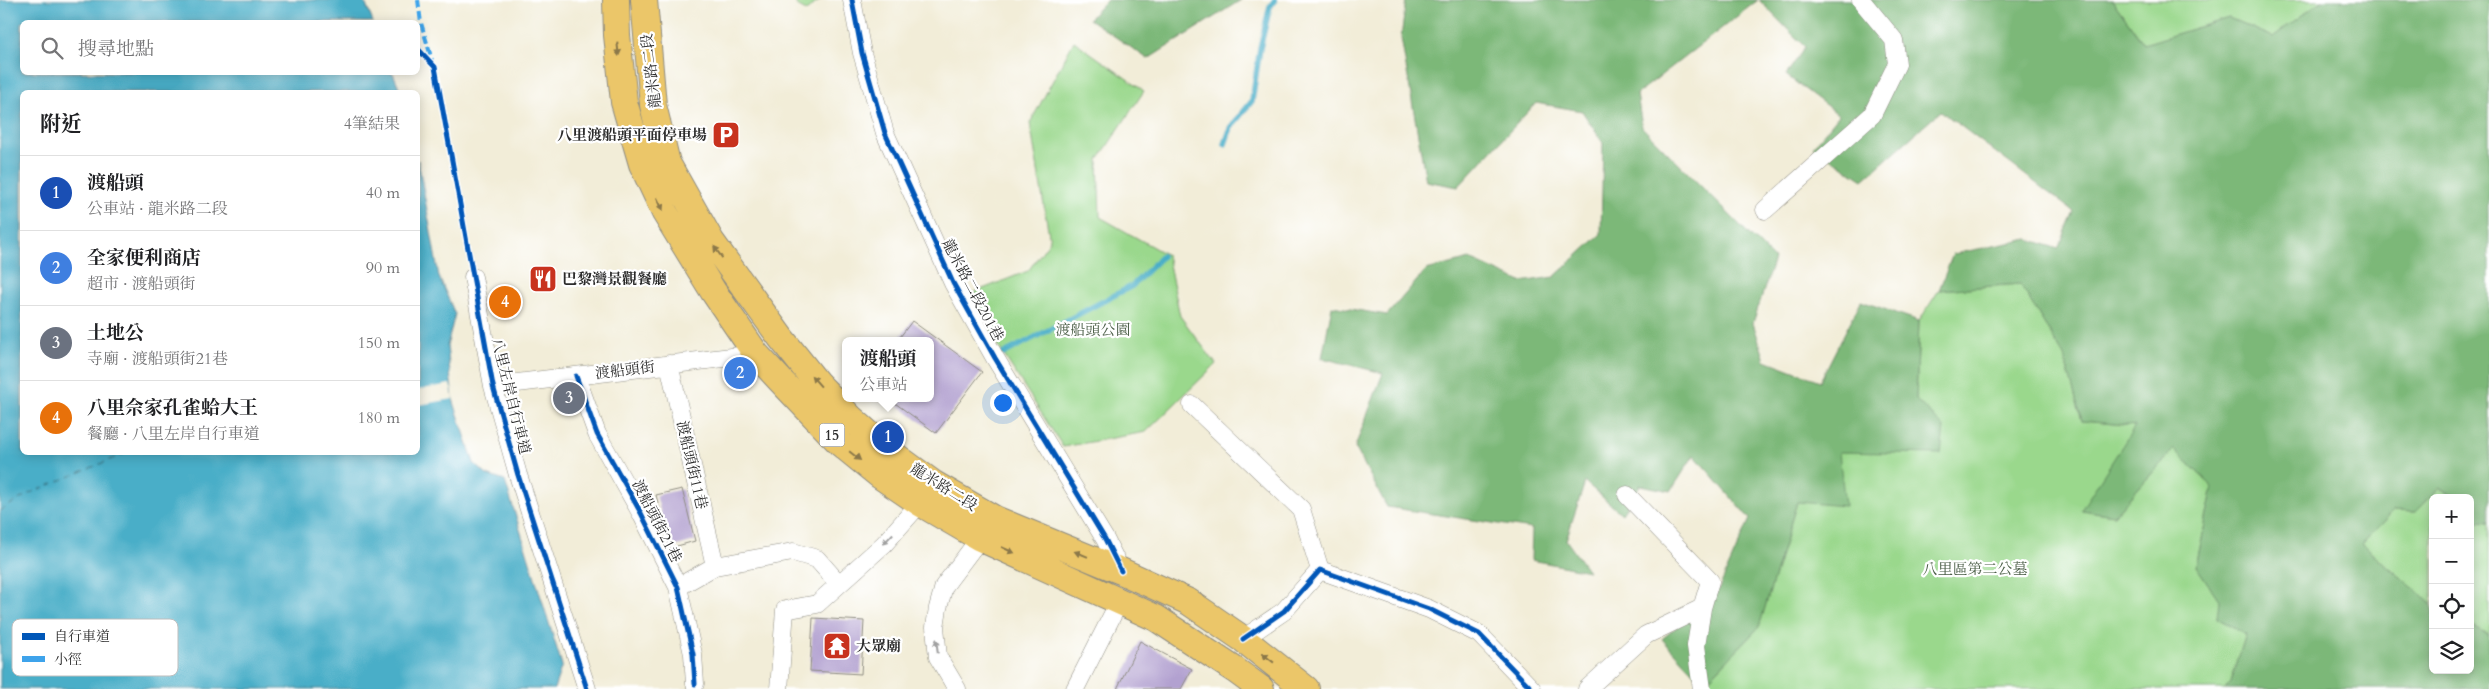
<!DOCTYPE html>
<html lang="zh-TW">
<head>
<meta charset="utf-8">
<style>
  :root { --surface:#fff; --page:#f6f6f6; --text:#202124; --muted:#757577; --line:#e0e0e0; --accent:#c8321e }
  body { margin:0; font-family:Cardo,"Noto Serif TC",serif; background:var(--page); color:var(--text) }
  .controls { position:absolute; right:15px; bottom:15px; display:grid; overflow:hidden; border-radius:8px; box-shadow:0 2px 12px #0003 }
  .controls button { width:45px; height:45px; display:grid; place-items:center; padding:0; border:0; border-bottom:1px solid var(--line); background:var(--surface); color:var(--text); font:25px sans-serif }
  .you { position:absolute; left:1002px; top:402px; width:18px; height:18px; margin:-12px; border:4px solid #fff; border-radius:50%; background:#1a73e8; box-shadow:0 0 0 8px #1a73e833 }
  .badge { display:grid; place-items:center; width:32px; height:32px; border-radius:50%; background:var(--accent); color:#fff; font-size:16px; font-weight:700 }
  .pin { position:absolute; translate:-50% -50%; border:2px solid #fff; box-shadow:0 1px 5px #0006 }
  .popup { position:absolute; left:842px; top:337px; width:92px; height:65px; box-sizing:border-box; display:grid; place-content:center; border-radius:8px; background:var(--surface); filter:drop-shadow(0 1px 4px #0005); font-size:16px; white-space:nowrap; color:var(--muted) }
  .popup b { font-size:19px; color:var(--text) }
  .popup::after { content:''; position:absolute; left:50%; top:100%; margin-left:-10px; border:10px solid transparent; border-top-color:var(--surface) }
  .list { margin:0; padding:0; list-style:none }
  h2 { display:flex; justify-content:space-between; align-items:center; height:65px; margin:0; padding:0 20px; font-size:21px }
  h2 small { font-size:16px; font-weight:400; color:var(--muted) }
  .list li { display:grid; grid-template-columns:32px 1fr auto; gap:15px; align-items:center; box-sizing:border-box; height:75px; padding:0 20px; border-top:1px solid var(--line) }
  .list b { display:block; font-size:19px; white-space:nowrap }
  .list p { margin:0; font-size:16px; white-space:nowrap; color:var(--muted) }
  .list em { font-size:16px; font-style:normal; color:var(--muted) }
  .icon { flex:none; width:28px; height:28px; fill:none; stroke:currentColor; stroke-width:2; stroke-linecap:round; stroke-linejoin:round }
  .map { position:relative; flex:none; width:2489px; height:689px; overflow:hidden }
  .search { position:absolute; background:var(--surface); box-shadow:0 2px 12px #0003; left:20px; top:20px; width:400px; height:55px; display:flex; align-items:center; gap:12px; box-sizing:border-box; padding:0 18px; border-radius:8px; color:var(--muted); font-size:19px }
  .panel { position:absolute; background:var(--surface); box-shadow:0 2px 12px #0003; left:20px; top:90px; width:400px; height:365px; border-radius:8px }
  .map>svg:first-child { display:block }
</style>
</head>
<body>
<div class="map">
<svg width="2489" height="689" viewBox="0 0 2489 689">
  <rect width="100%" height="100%" fill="#fff"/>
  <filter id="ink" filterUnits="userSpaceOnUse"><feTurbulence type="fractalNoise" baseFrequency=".02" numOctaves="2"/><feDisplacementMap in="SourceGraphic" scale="10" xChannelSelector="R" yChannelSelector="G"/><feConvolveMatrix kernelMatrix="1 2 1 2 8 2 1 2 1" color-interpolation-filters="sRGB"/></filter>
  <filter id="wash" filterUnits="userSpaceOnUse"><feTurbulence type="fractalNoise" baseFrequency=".0096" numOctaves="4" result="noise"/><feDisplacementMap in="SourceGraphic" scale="20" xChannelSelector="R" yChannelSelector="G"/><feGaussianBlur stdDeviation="1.12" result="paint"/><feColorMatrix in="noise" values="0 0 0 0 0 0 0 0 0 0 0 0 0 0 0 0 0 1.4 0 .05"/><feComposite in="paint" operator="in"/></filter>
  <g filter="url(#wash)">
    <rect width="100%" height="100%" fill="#f2edd8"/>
    <!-- green -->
    <path fill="#9ad88c" stroke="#62825c" d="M795,0h25l-14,11 -9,-5z
      M2112,0h210l-49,37 -44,-19 -85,26z
      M1074,41l70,50 -46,69 2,57 67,38 13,61 36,48 -70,68 -83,15 -63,-98 -25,-57 53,-21 22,-30 -20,-118z
      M2020,284l44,72 18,65 54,5 -54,84 32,5 60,-66 39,38 -17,79 24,34 -3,18 29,16 -15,48 -6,7h-515l-6,-5 55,-57 38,-125 42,-50 105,-25 -28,-27 3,-79 20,-31z
      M2439,488l21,10h-27v107l-71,-61 31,-33 23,1z
      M2470,521l19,2v112l-19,-10z"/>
    <!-- forest -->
    <path fill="#7bb878" stroke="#537252" d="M1107,0h134l-93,59 -59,-40z
      M1406,0h352l-121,94 5,33 132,132 -21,64 12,37 55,21 41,-80 58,20 -3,79 28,27 -3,27 -102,-2 6,54 -48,-4 -38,125 -55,57 -42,-45 55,-46 33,-74 -56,-64 -23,36 -31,-6 -18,29 -37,-32 -19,58 22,31 -57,-11 1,-31 -145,-22 -32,-60 28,-74 -61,-15 10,-52 55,9 39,-45 44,-11 51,23 33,-5 47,-43 2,-91 -21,-32 -46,-8 -78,84 -32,-6 -25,-143z
      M1759,0h353l32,44 85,-26 44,19 49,-37h167v523l-19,-2v-23h-10l-21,-10 -23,24 -23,-1 -31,33 71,61v65h37v-45l19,10v54h-264l6,-7 15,-48 -29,-16 2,-18 -23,-34 17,-79 -39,-38 -60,66 -33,-5 54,-84 -53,-5 -18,-65 -44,-72 -81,6 14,-36 76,-15 29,10 16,-37 -133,-101 -78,69 -50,-33 26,-32 -53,-40 19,-28z"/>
    <!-- water -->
    <path fill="#49aec8" stroke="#3a6c7a" d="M0,0h364l9,22h-351v50l371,1 8,19h-379v360h396v-292l21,117 16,37 -8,32 6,53 21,64 13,12 18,6 57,184 -8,24h-554z"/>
    <!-- pier -->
    <path fill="#f2edd8" d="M450,384l3,15 -35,6v-15z"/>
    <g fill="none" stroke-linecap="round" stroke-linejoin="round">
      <!-- stream -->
      <path stroke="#49aec8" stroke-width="5.5" d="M1225,144l6,-17 21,-26 8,-53 10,-42 5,-6
        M1003,354l129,-68 30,-30"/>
      <!-- ferry -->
      <path stroke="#375f6a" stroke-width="1" stroke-dasharray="6 5" stroke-linecap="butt" d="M0,511l30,-18 99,-41"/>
    </g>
    <g id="blocks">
      <!-- building -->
      <path fill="#b2a1d0" d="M912,321l70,51 -46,61 -48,-35h42v-57h-33z
        M682,489l13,52 -25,7 -14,-53z
        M813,618l51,3 -3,53 -51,-3z
        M1140,641l52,28 -11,20h-64z"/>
    </g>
  </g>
  <g filter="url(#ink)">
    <use href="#blocks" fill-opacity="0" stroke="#8e8c82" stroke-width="1"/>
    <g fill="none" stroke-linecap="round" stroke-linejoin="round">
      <defs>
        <path id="street" d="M852,0l10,53 23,80 68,150 42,75 110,181 16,32
          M1765,210l107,-95 25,-51 -3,-24 -33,-40
          M473,277l20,109 25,89 69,214
          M669,364l46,202
          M576,376l21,58 44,79 37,74 15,67 2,30
          M493,386l263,-32
          M1192,405l109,104 19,61
          M1627,495l83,86 -8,27 -6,38 6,43
          M678,587l37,-21 78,-14 24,7 22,25
          M1243,639l41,-28 36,-41 109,39 50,25 53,55
          M779,689l6,-79 32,-6 67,-60 36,-41
          M957,689l-19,-32 -3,-30 3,-19 6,-22 36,-48
          M1075,689l45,-89
          M1587,689l59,-54 56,-27"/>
        <path id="primary" d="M616,0l1,35 7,67 18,62 23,49 48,78 43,63 24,26 61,64 38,31 41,28 60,35 176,80 79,52 26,19
          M644,0l9,105 14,58 44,78 70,97 36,45 34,35 35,31 48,35 61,35 126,52 68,31 54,37 63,50"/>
      </defs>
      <!-- street casing -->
      <use href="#street" stroke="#8e8c82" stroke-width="19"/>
      <!-- primary casing -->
      <use href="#primary" stroke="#8e8c82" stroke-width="28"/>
      <!-- street -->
      <use href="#street" stroke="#fff" stroke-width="18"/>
      <!-- primary -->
      <use href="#primary" stroke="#ebc669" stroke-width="26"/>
      <!-- quiet -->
      <path stroke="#3ea3eb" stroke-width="4" stroke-dasharray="8 4" stroke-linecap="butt" d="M418,0l3,23 11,37"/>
      <defs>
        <path id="cycleway" d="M852,0l10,53 23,80 68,150 42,75 110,181 16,32
          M418,49l17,18 58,319 25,89 69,214
          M576,376l21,58 44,79 37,74 15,67 2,30
          M1243,639l41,-28 36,-41 109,39 50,25 53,55"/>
      </defs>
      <!-- cycleway casing -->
      <use href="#cycleway" stroke="#fff" stroke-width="8"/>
      <!-- cycleway -->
      <use href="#cycleway" stroke="#0057b8" stroke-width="5"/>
    </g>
    <!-- one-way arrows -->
    <defs><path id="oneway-solid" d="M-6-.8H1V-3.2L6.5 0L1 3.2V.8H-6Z" transform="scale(1.25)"/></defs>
    <g fill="#8b784a">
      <use href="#oneway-solid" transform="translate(618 49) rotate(84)"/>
      <use href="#oneway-solid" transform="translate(660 204) rotate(65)"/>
      <use href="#oneway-solid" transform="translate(718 252) rotate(-126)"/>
      <use href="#oneway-solid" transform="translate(816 381) rotate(-131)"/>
      <use href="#oneway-solid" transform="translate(855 456) rotate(39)"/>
      <use href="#oneway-solid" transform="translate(1008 550) rotate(24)"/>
      <use href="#oneway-solid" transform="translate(1081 554) rotate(-158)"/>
      <use href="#oneway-solid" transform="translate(1268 658) rotate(-142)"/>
    </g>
    <g fill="#a0a0a0">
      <use href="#oneway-solid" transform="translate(888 539) rotate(133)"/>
      <use href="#oneway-solid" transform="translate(937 646) rotate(-96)"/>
    </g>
  </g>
  <!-- icons -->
  <defs>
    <symbol id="parking-square" viewBox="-11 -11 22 22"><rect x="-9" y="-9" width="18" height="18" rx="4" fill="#c8321e" stroke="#fff"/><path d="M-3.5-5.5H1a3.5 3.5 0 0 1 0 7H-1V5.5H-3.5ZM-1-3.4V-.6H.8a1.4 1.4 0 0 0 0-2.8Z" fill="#fff"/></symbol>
    <symbol id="restaurant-square" viewBox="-11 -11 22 22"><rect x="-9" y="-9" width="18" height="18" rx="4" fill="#c8321e" stroke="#fff"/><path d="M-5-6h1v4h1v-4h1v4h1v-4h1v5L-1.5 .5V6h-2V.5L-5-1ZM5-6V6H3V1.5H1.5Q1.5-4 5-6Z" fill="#fff"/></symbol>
    <symbol id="temple-square" viewBox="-11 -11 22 22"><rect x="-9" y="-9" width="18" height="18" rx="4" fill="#c8321e" stroke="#fff"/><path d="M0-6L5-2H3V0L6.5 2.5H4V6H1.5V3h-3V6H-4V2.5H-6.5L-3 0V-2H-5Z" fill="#fff"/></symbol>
  </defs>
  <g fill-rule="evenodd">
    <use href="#parking-square" x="710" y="119" width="32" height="32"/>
    <use href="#restaurant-square" x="527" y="263" width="32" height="32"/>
    <use href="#temple-square" x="821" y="630" width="32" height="32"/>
  </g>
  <g text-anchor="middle" stroke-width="4.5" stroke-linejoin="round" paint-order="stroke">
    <!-- shield labels -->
    <rect fill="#fff" stroke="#6b6b6b" stroke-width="1" x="819.5" y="423.5" width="25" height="23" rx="4"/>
    <g font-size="14" font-weight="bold" fill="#2b2b2b">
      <text x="832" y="440">15</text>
    </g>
    <!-- street labels -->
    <g font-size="15" fill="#2b2b2b" stroke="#fff">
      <text transform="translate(651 71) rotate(-97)" y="5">龍米路二段</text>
      <text transform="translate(973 290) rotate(62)" y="5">龍米路二段201巷</text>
      <text transform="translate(625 370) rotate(-7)" y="5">渡船頭街</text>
      <text transform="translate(511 396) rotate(76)" y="5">八里左岸自行車道</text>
      <text transform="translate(692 465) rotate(77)" y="5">渡船頭街11巷</text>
      <text transform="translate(944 487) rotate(32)" y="5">龍米路二段</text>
      <text transform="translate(657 521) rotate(63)" y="5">渡船頭街21巷</text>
    </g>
    <!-- poi labels -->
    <g font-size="15" font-weight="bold" fill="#2b2b2b" stroke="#fff" text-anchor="start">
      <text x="707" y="140" text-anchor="end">八里渡船頭平面停車場</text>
      <text x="562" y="284">巴黎灣景觀餐廳</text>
      <text x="856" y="651">大眾廟</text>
    </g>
    <!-- park labels -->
    <g font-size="15" fill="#4c5f48" stroke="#fff">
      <text x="1093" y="335">渡船頭公園</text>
      <text x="1975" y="574">八里區第二公墓</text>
    </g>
  </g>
  <!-- legend -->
  <rect x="12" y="619" width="166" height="57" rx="8" fill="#fff" stroke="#bfbfbf" stroke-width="1"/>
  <rect x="22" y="633" width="23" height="7" fill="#0057b8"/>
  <rect x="22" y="656" width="23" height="6" fill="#3ea3eb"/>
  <g font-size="14" fill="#2b2b2b">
    <text x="54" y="641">自行車道</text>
    <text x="54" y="664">小徑</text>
  </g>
</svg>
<div class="controls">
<button>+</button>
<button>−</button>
<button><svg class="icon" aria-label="locate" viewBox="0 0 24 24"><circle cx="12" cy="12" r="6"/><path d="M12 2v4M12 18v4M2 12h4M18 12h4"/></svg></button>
<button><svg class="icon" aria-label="layers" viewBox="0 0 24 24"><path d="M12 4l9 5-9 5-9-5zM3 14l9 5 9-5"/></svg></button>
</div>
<div class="you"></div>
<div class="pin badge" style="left:888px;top:437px;background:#1a4fb4">1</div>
<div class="popup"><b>渡船頭</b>公車站</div>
<div class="pin badge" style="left:740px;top:373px;background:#3f7fe0">2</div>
<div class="pin badge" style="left:569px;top:398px;background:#6b7280">3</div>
<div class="pin badge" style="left:505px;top:302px;background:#e8710a">4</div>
<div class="search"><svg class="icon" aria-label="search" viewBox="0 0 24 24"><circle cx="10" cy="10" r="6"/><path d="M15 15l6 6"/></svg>搜尋地點</div>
<section class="panel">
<h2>附近<small>4筆結果</small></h2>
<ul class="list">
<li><span class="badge" style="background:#1a4fb4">1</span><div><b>渡船頭</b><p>公車站 · 龍米路二段</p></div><em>40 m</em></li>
<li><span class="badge" style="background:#3f7fe0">2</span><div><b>全家便利商店</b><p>超市 · 渡船頭街</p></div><em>90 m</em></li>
<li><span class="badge" style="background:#6b7280">3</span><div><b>土地公</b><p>寺廟 · 渡船頭街21巷</p></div><em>150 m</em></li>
<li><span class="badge" style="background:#e8710a">4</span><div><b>八里佘家孔雀蛤大王</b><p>餐廳 · 八里左岸自行車道</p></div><em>180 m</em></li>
</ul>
</section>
</div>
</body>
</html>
